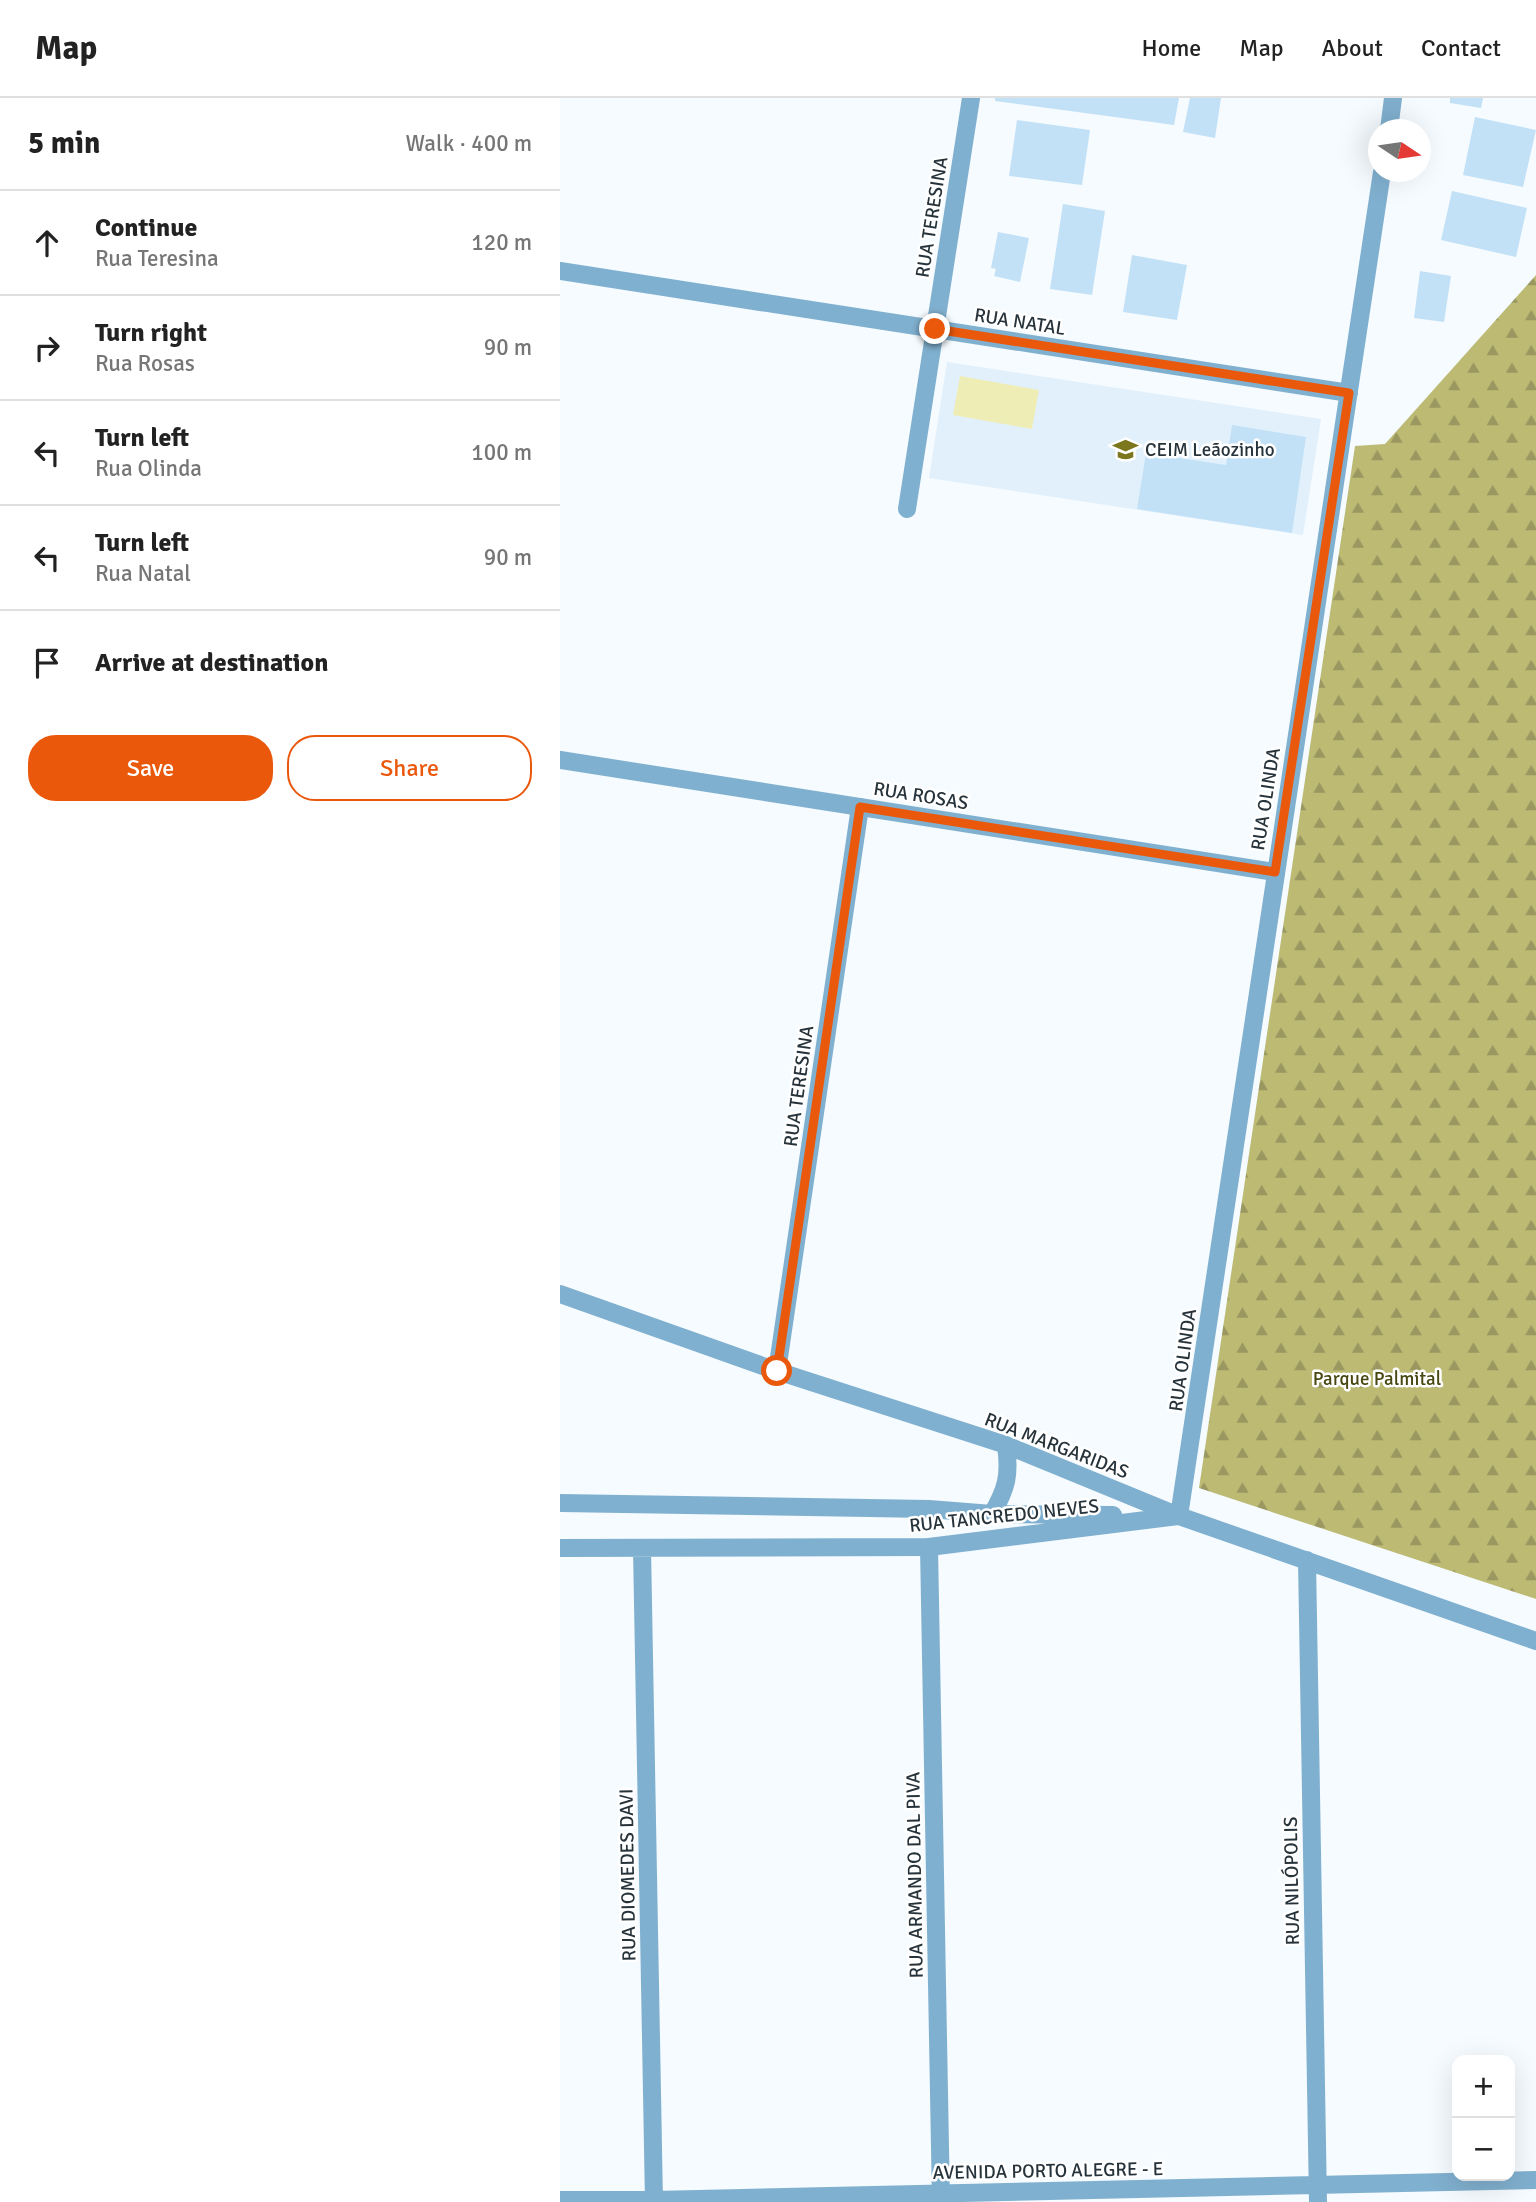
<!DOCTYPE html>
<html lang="en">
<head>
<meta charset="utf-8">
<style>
  :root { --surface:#fff; --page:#f2f2f2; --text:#222; --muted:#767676; --line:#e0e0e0; --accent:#ea580c }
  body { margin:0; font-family:Signika,sans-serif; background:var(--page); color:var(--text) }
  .controls { position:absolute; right:21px; bottom:21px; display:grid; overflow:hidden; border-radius:14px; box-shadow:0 7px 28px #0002 }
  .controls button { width:63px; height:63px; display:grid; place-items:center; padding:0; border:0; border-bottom:2px solid var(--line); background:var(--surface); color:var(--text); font:35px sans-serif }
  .compass { position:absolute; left:808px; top:21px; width:63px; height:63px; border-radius:50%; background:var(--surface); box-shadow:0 7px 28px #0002; rotate:103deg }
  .stop { position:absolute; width:21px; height:21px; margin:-16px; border:5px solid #ea580c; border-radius:50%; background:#fff }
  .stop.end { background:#ea580c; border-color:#fff; box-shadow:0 2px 7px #0008 }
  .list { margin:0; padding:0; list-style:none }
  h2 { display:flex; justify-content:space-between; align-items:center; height:91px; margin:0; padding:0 28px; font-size:30px }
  h2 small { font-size:23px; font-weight:400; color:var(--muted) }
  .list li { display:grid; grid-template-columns:46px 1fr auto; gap:21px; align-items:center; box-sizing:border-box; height:105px; padding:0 28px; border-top:2px solid var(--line) }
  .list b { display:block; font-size:26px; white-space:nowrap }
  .list p { margin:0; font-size:23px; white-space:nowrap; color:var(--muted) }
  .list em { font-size:23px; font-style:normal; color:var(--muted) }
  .actions { display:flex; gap:14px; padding:21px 28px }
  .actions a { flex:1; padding:16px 0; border:2px solid var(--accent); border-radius:28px; text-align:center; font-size:24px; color:var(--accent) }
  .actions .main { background:var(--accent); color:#fff }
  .icon { flex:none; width:38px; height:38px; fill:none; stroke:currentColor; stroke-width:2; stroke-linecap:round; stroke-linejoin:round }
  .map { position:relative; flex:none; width:976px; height:2104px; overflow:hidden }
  header { display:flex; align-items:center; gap:42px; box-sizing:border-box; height:98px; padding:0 35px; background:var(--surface); border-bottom:2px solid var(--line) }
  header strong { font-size:33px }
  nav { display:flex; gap:38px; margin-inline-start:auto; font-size:24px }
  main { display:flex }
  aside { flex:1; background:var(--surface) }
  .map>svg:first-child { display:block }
</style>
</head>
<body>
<header>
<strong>Map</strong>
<nav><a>Home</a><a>Map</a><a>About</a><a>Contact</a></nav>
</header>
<main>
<aside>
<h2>5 min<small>Walk · 400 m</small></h2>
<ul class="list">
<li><svg class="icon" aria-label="ahead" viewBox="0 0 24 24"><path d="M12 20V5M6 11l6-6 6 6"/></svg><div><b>Continue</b><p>Rua Teresina</p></div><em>120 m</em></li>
<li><svg class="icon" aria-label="right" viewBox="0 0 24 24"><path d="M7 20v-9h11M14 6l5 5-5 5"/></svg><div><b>Turn right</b><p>Rua Rosas</p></div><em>90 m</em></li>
<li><svg class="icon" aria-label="left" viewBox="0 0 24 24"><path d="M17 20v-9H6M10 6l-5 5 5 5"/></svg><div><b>Turn left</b><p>Rua Olinda</p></div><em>100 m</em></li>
<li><svg class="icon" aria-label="left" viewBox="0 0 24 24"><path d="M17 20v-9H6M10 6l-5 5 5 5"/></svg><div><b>Turn left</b><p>Rua Natal</p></div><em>90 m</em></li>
<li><svg class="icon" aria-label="arrive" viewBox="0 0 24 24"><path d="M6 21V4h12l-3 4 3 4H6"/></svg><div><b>Arrive at destination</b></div></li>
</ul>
<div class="actions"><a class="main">Save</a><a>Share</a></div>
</aside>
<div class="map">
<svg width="976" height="2104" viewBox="0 0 976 2104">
  <defs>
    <pattern id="forest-firs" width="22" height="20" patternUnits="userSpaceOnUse" patternTransform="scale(1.75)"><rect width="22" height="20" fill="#bdba74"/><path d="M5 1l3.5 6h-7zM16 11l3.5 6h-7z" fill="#9a9860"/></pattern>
  </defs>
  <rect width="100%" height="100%" fill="#f5fbff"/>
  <!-- built -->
  <path fill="#e2f0fb" d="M387,264l374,57 -18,116 -374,-57z"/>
  <!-- forest -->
  <path fill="url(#forest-firs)" d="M976,177v1324l-337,-111 156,-1042 30,-2z"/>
  <!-- pitch -->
  <path fill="#efedb6" d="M400,278l79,14 -7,39 -79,-14z"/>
  <!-- building -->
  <path fill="#c3e1f6" d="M435,0h184l-5,27 -179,-24z
    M630,0h31l-6,40 -32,-6z
    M890,0h33l-2,10 -31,-5z
    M915,19l61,13 -13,57 -60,-12z
    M457,22l73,10 -8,55 -73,-9z
    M892,93l75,17 -11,49 -75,-17z
    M503,106l42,7 -13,84 -42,-6z
    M438,134l31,6 -9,44 -26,-6 2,-7 -5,-1z
    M572,157l55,10 -10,55 -54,-8z
    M860,173l31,5 -7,46 -30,-4z
    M672,327l74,12 -14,96 -155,-24 9,-56 80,12z"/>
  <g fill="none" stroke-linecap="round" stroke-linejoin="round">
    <!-- lane -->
    <path stroke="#80b0cf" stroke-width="18" d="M347,411l28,-180
      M0,662l715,112
      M369,1449l12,655"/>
    <!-- street -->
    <path stroke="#80b0cf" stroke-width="18" d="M829,32l4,-32
      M0,173l789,122
      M375,231l36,-231
      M0,1196l217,77 229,74 173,71 357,125
      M217,1273l83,-564
      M0,1405l369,6 63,5 121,1
      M432,1416c15,-26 18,-39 14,-69
      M619,1418l203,-1344
      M0,1450l369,-1 249,-31
      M82,1450l12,654
      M747,1462l11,642
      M0,2102h94l882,-20"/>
  </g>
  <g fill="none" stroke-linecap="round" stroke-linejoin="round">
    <!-- route -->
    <path stroke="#ea580c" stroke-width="9" d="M217,1273l83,-564 415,65 74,-479 -414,-64"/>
  </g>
  <!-- icons -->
  <defs>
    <symbol id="school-bare" viewBox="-9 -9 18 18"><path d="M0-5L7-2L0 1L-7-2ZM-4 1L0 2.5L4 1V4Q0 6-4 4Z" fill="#7c771d" stroke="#fff" stroke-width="2.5" paint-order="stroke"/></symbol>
  </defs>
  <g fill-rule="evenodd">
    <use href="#school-bare" x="548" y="334" width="35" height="35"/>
  </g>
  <g text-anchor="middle" stroke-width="5" stroke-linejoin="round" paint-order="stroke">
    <!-- street labels -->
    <g font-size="19" fill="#27333b" stroke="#fff">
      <text transform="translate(371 119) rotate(-81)" y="7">RUA TERESINA</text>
      <text transform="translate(460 223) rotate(9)" y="7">RUA NATAL</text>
      <text transform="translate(361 697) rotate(9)" y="7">RUA ROSAS</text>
      <text transform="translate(705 701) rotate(-81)" y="7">RUA OLINDA</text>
      <text transform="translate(238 988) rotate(-82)" y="7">RUA TERESINA</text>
      <text transform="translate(622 1262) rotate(-82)" y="7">RUA OLINDA</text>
      <text transform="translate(497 1347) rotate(21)" y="7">RUA MARGARIDAS</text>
      <text transform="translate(444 1417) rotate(-6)" y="7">RUA TANCREDO NEVES</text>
      <text transform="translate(67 1777) rotate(-91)" y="7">RUA DIOMEDES DAVI</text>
      <text transform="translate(354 1777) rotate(-91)" y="7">RUA ARMANDO DAL PIVA</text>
      <text transform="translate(731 1783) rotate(-91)" y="7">RUA NILÓPOLIS</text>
      <text transform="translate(488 2072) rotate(-1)" y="7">AVENIDA PORTO ALEGRE - E</text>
    </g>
    <!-- poi labels -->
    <g font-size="19" fill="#27333b" stroke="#fff" text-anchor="start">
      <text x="585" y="358">CEIM Leãozinho</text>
    </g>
    <!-- park labels -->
    <g font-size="19" fill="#494711" stroke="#fff">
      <text x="817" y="1287">Parque Palmital</text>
    </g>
  </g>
</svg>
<div class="controls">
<button>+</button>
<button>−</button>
</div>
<svg class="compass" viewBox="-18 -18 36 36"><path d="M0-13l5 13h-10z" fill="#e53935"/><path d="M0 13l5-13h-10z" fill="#767676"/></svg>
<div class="stop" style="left:217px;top:1273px"></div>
<div class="stop end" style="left:375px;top:231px"></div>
</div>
</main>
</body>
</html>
